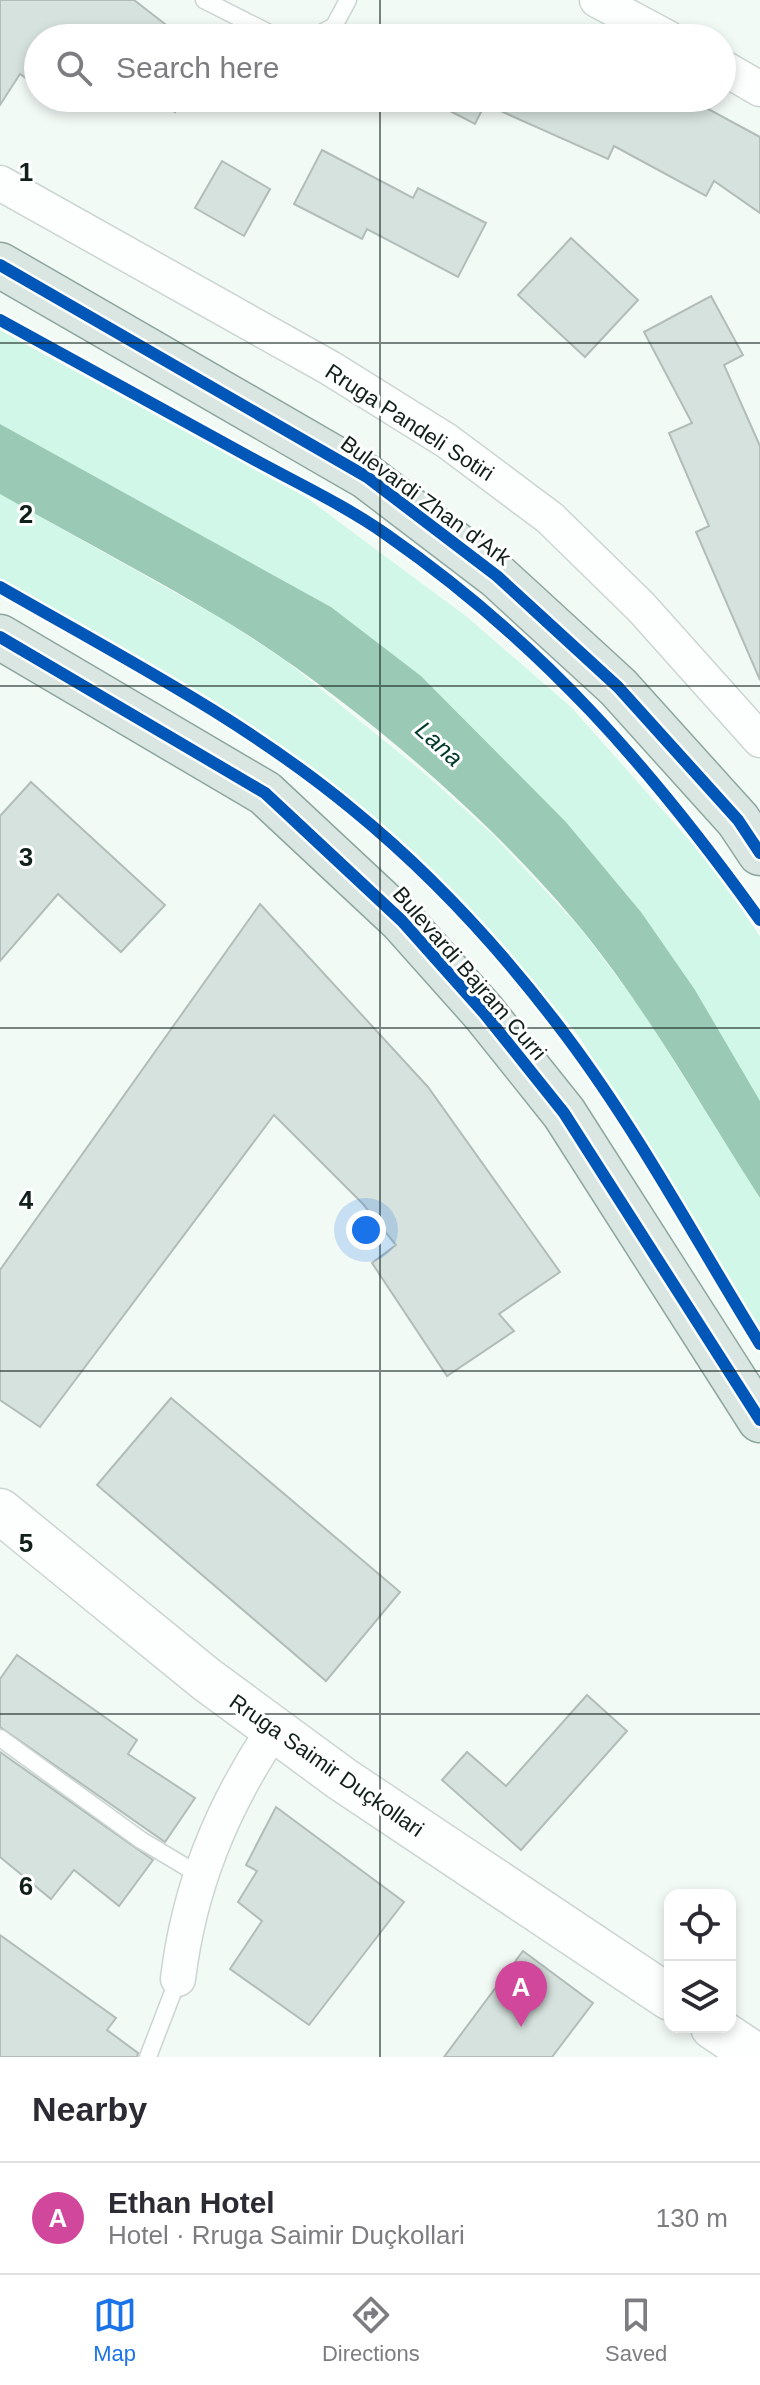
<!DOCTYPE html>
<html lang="en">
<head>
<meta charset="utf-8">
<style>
  :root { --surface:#fff; --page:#f2f2f3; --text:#2b2b33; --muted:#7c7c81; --line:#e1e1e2; --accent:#1a73e8 }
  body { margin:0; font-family:Helvetica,sans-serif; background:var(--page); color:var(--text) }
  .controls { position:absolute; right:24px; bottom:24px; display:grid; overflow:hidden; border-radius:16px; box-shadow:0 4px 12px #0003 }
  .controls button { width:72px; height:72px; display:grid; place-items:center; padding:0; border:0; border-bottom:2px solid var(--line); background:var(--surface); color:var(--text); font:40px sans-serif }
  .you { position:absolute; left:366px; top:1230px; width:28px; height:28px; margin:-20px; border:6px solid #fff; border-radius:50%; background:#1a73e8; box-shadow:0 0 0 12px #1a73e833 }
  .badge { display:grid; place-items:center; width:52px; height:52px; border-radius:50%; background:var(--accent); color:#fff; font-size:26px; font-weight:700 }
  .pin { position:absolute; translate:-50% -66px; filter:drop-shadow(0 2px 4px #0008) }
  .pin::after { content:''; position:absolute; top:42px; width:28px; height:24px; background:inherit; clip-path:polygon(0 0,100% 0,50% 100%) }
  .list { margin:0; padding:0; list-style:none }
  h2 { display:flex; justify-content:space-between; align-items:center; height:104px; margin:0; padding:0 32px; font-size:34px }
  h2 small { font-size:26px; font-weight:400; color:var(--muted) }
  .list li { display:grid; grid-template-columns:52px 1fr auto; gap:24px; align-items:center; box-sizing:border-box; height:112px; padding:0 32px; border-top:2px solid var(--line) }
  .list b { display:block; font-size:30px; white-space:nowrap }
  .list p { margin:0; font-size:26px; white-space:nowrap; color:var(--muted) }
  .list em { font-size:26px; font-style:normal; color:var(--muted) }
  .icon { flex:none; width:44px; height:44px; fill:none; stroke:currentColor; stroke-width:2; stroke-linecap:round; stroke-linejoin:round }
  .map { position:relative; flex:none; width:760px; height:2057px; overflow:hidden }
  .search { position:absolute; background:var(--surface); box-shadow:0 4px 12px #0003; left:24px; right:24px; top:24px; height:88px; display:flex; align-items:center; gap:20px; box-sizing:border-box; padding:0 28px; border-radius:44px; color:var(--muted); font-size:30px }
  .sheet { height:216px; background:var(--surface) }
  nav { display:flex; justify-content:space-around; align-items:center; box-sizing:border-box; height:112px; border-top:2px solid var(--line); background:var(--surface); font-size:22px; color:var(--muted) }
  nav a { display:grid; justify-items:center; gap:4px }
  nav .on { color:var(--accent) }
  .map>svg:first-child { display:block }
</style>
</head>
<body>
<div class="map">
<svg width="760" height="2057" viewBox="0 0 760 2057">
  <rect width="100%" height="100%" fill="#f2faf6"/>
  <!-- green -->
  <path fill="#d0f7e7" d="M0,330l304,166 163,121 104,90 142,160 47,70v164l-119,-189 -75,-90 -145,-146 -90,-69 -331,-183z
    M0,494l227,128 59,39 138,112 69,62 87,93 59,78 121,192v130l-181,-292 -65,-77 -79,-84 -81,-73 -75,-56 -132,-84 -147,-83z"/>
  <!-- water -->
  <path fill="#9acab6" d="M0,424l331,183 90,69 145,146 75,90 54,78 65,111v97c-58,-90 -110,-184 -177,-267 -89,-110 -236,-236 -356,-309 -74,-45 -152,-85 -227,-128z"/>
  <!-- building -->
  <path fill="#d6e2dd" stroke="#b2bcb8" stroke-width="2" d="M0,0h134l49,38h-145v49l-18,-13 -20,31z
    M157,98h29l-11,14z
    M425,98h263l72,39v76l-46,-32 -8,15 -92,-50 -6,13 -123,-55 -10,20z
    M322,150l91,48 5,-10 68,35 -28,54 -91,-48 -5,10 -68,-35z
    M222,161l48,28 -26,47 -49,-28z
    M571,238l67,62 -53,57 -67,-62z
    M711,296l32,59 -19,10 36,81v234l-64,-148 13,-6 -40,-93 23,-10 -48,-91z
    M31,782l134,123 -44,47 -63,-58 -58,67v-145z
    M260,904l168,183 132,185 -61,42 15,17 -67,45 -75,-113 24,-18 -33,-41 -89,-89 -234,312 -40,-27v-130z
    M171,1398l229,194 -74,89 -229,-196z
    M17,1655l120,85 -9,14 67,44 -30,44 -165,-115v-48z
    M587,1695l40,36 -106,119 -79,-70 25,-28 39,34z
    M0,1752l153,108 -34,46 -45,-36 -23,29 -51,-42z
    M276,1807l128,95 -95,123 -79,-56 32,-48 -24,-19 19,-31 -11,-6z
    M0,1935l116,83 -9,12 31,23 -1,4h-137z
    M523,1951l70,52 -41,54h-108z"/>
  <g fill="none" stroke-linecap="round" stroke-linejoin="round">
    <defs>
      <path id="service" d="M204,0l75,38
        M312,38l22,-12 14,-26
        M0,1738l141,102 60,36
        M148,2057l30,-78"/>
      <path id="minor" d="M597,0l71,38
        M722,67l38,22
        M0,183l330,185 117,73 103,77 91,89 119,133
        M178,1979c11,-92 44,-172 96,-250"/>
      <path id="secondary" d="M0,1511l206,168 136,100 328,219
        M713,2027l45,30"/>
      <path id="primary" d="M0,265l367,212 130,99 121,111 120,133 22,33
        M0,637l265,156 137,128 82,92 80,100 196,307"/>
    </defs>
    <!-- service casing -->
    <use href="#service" stroke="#cbd6d1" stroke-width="19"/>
    <!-- minor casing -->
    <use href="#minor" stroke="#cbd6d1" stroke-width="37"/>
    <!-- secondary casing -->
    <use href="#secondary" stroke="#cbd6d1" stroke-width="47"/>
    <!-- primary casing -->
    <use href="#primary" stroke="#8ea69f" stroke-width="47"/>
    <!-- service -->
    <use href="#service" stroke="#fdfefe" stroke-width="16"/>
    <!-- minor -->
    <use href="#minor" stroke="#fdfefe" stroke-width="34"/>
    <!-- secondary -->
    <use href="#secondary" stroke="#fdfefe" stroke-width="44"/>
    <!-- primary -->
    <use href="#primary" stroke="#d9e6e2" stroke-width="44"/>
    <defs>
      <path id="cycleway" d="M0,265l367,212 130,99 121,111 120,133 22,33
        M0,320c85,47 170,94 255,140 44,24 91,46 132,75 155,108 264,233 373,385
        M0,587c120,69 246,134 352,222 81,66 153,145 215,228 72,96 130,205 193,307
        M0,637l265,156 137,128 82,92 80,100 196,307"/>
    </defs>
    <!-- cycleway casing -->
    <use href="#cycleway" stroke="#fff" stroke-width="17"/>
    <!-- cycleway -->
    <use href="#cycleway" stroke="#0057b8" stroke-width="12"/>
  </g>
  <!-- grid -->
  <path fill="none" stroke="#12201b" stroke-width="2" stroke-opacity="0.55" d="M380,0v38M380,98v1959M0,343h760M0,686h760M0,1028h760M0,1371h760M0,1714h760"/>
  <g text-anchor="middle" stroke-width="6" stroke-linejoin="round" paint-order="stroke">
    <!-- street labels -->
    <g font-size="22" fill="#12201b" stroke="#fff">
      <text transform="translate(410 422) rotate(33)" y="8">Rruga Pandeli Sotiri</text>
      <text transform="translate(426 500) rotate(36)" y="8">Bulevardi Zhan d'Ark</text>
      <text transform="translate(470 973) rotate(49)" y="8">Bulevardi Bajram Curri</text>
      <text transform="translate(327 1765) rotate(35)" y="8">Rruga Saimir Duçkollari</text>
    </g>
    <!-- water labels -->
    <g font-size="24" font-style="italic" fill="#003a29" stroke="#fff">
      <text transform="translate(439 744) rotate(42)" y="8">Lana</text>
    </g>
  </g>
  <g font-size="26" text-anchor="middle" font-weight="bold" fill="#12201b" stroke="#fff" stroke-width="6" stroke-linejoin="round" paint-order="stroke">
    <text x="26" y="181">1</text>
    <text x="26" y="523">2</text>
    <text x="26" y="866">3</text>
    <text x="26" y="1209">4</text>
    <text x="26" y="1552">5</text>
    <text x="26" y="1895">6</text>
  </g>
</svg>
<div class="controls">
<button><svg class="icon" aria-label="locate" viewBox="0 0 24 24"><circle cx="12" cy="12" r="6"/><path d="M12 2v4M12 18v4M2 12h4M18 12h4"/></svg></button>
<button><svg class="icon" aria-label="layers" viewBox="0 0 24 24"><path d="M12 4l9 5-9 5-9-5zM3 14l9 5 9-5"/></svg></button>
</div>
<div class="you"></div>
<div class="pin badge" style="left:521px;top:2027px;background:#d1479c">A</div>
<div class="search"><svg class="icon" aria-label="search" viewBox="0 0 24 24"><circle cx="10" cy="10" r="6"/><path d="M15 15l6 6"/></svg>Search here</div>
</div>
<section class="sheet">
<h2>Nearby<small></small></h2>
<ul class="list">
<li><span class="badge" style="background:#d1479c">A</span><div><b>Ethan Hotel</b><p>Hotel · Rruga Saimir Duçkollari</p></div><em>130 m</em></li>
</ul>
</section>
<nav>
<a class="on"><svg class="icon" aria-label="map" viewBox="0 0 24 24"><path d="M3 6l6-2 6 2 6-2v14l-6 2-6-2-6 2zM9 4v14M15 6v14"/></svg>Map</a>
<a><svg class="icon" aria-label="directions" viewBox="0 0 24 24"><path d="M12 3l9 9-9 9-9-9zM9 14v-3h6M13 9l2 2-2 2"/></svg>Directions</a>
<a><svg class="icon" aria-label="saved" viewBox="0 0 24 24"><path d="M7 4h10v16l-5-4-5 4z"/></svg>Saved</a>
</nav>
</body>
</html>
